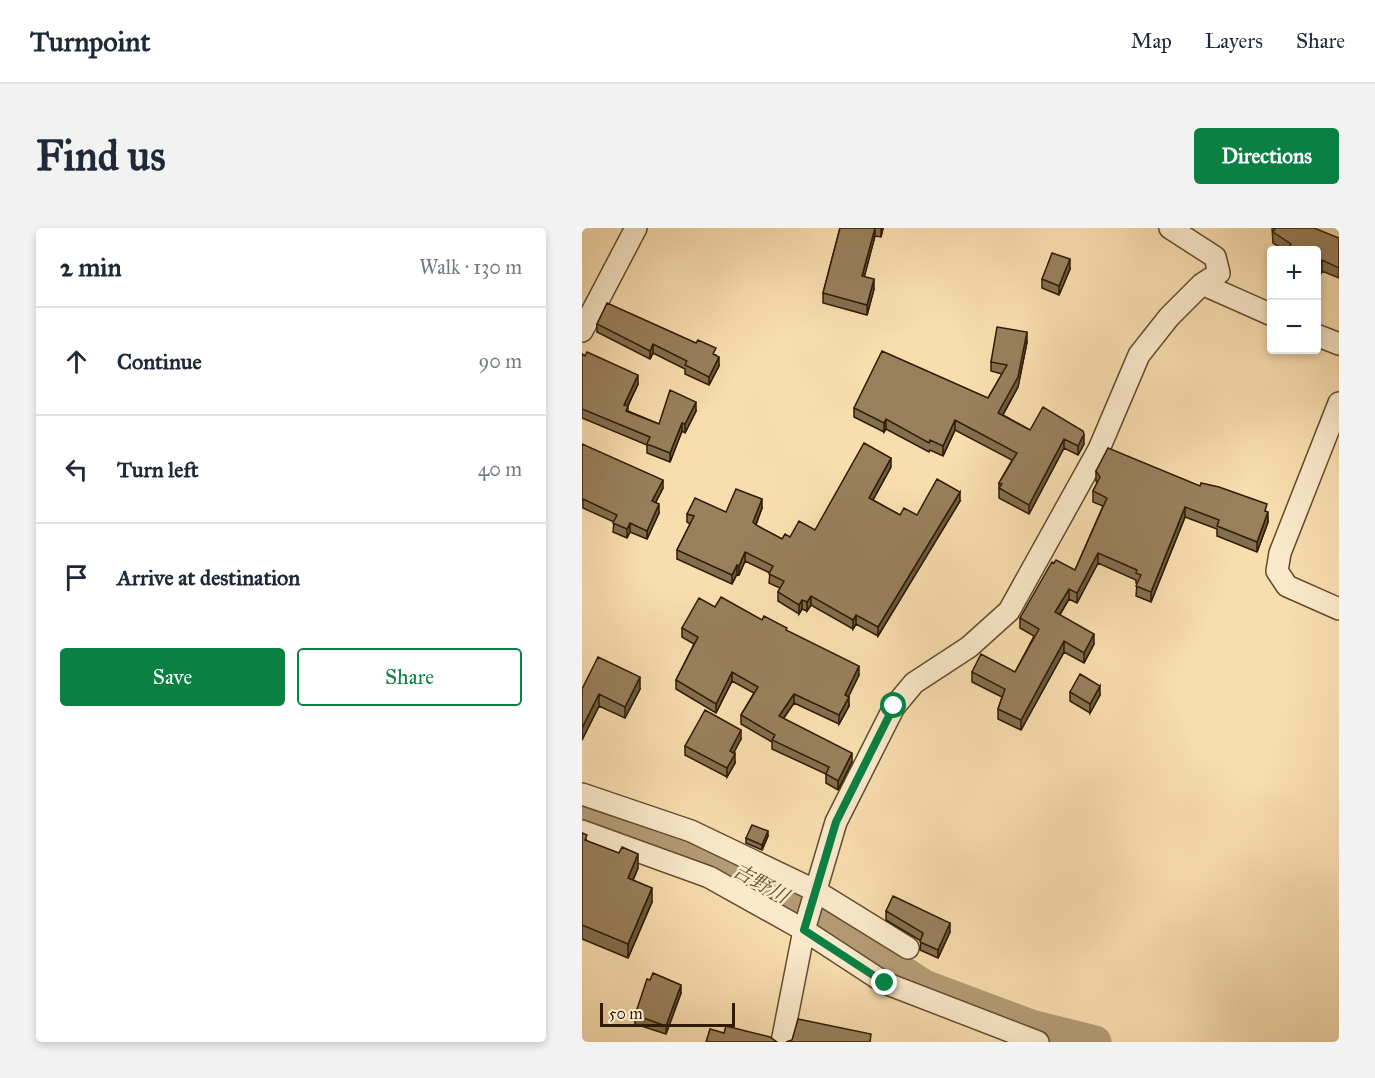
<!DOCTYPE html>
<html lang="en">
<head>
<meta charset="utf-8">
<style>
  :root { --surface:#fff; --page:#f2f2f3; --text:#1f2937; --muted:#747a83; --line:#e0e1e3; --accent:#0b8043 }
  body { margin:0; font-family:"IM FELL Great Primer","Noto Serif JP",serif; background:var(--page); color:var(--text) }
  .controls { position:absolute; right:18px; top:18px; display:grid; overflow:hidden; border-radius:6px; box-shadow:0 3px 9px #0003 }
  .controls button { width:54px; height:54px; display:grid; place-items:center; padding:0; border:0; border-bottom:2px solid var(--line); background:var(--surface); color:var(--text); font:30px sans-serif }
  .scale { position:absolute; left:18px; bottom:15px; width:135px; box-sizing:border-box; padding-left:6px; border:3px solid #311b03; border-top:0; font-size:16px; line-height:21px; white-space:nowrap; color:#311b03; -webkit-text-stroke:4px #fae9cb; paint-order:stroke }
  .stop { position:absolute; width:18px; height:18px; margin:-14px; border:4px solid #0b8043; border-radius:50%; background:#fff }
  .stop.end { background:#0b8043; border-color:#fff; box-shadow:0 2px 6px #0008 }
  .list { margin:0; padding:0; list-style:none }
  h2 { display:flex; justify-content:space-between; align-items:center; height:78px; margin:0; padding:0 24px; font-size:26px }
  h2 small { font-size:20px; font-weight:400; color:var(--muted) }
  .list li { display:grid; grid-template-columns:39px 1fr auto; gap:18px; align-items:center; box-sizing:border-box; height:108px; padding:0 24px; border-top:2px solid var(--line) }
  .list b { display:block; font-size:22px; white-space:nowrap }
  .list em { font-size:20px; font-style:normal; color:var(--muted) }
  .actions { display:flex; gap:12px; padding:18px 24px }
  .actions a { flex:1; padding:14px 0; border:2px solid var(--accent); border-radius:6px; text-align:center; font-size:21px; color:var(--accent) }
  .actions .main { background:var(--accent); color:#fff }
  .icon { flex:none; width:33px; height:33px; fill:none; stroke:currentColor; stroke-width:2; stroke-linecap:round; stroke-linejoin:round }
  .map { position:relative; flex:none; width:757px; height:814px; overflow:hidden; border-radius:6px }
  header { display:flex; align-items:center; gap:36px; box-sizing:border-box; height:84px; padding:0 30px; background:var(--surface); border-bottom:2px solid var(--line) }
  header strong { font-size:28px }
  nav { display:flex; gap:33px; margin-inline-start:auto; font-size:21px }
  .intro { display:flex; align-items:center; justify-content:space-between; box-sizing:border-box; height:144px; padding:0 36px }
  h1 { margin:0; font-size:42px }
  .button { padding:15px 27px; border-radius:6px; background:var(--accent); color:#fff; font-size:21px; font-weight:700 }
  main { display:flex; gap:36px; padding:0 36px }
  aside { flex:1; background:var(--surface); border-radius:6px; box-shadow:0 3px 9px #0003 }
  .map>svg:first-child { display:block }
</style>
</head>
<body>
<header>
<strong>Turnpoint</strong>
<nav><a>Map</a><a>Layers</a><a>Share</a></nav>
</header>
<div class="intro"><h1>Find us</h1><a class="button">Directions</a></div>
<main>
<aside>
<h2>2 min<small>Walk · 130 m</small></h2>
<ul class="list">
<li><svg class="icon" aria-label="ahead" viewBox="0 0 24 24"><path d="M12 20V5M6 11l6-6 6 6"/></svg><div><b>Continue</b></div><em>90 m</em></li>
<li><svg class="icon" aria-label="left" viewBox="0 0 24 24"><path d="M17 20v-9H6M10 6l-5 5 5 5"/></svg><div><b>Turn left</b></div><em>40 m</em></li>
<li><svg class="icon" aria-label="arrive" viewBox="0 0 24 24"><path d="M6 21V4h12l-3 4 3 4H6"/></svg><div><b>Arrive at destination</b></div></li>
</ul>
<div class="actions"><a class="main">Save</a><a>Share</a></div>
</aside>
<div class="map">
<svg width="757" height="814" viewBox="0 0 757 814">
  <rect width="100%" height="100%" fill="#f8ddaf"/>
  <filter id="stains"><feTurbulence type="fractalNoise" baseFrequency=".00333" numOctaves="4"/><feColorMatrix values="0 0 0 0 .2 0 0 0 0 .09 0 0 0 0 .02 0 0 0 .5 -.17"/></filter>
  <radialGradient id="worn" r=".72"><stop offset=".6" stop-color="#630" stop-opacity="0"/><stop offset="1" stop-color="#630" stop-opacity=".3"/></radialGradient>
  <g fill="none" stroke-linecap="round" stroke-linejoin="round">
    <!-- river -->
    <path stroke="#b49b75" stroke-width="33" d="M0,584l143,52 65,34 134,88 107,40 64,16"/>
    <defs>
      <path id="minor" d="M620,56l70,31
        M0,103l54,-103
        M734,107l23,9
        M757,175l-59,150 -3,18 10,15 52,23
        M0,566l109,37 123,59 94,58
        M0,603l127,46 95,53 81,53 153,59
        M200,814l22,-112 32,-108 58,-115 20,-24 55,-36 40,-36 90,-162 40,-94 30,-38 33,-33 17,-11 -4,-16 -45,-29"/>
    </defs>
    <!-- minor casing -->
    <use href="#minor" stroke="#634c2e" stroke-width="24"/>
    <!-- minor -->
    <use href="#minor" stroke="#fae9cb" stroke-width="21"/>
  </g>
  <!-- wall -->
  <path fill="#836e4f" stroke="#311b03" stroke-width="1.5" d="M258,0h43l-2,9 -6,-1 -11,40 10,13 -7,26 -44,-12v-10z
    M690,0l67,10v40l-17,-7 -4,9 -1,-1v-29h-32l-12,-7z
    M488,41l-11,26 -17,-7v-9z
    M15,96l119,31 3,11 -10,19 -24,-11v-5l-32,-16 -3,6 -53,-27z
    M445,114l-9,45 -15,28 27,15 54,14 -6,11 -14,-7 -35,66 -30,-16v-15l13,-23 -57,-30 -12,26 -13,-6 -1,2 -43,-23 -2,3 -30,-15v-9l134,-10 14,-24 -11,-3v-9z
    M0,126l56,30 -10,22v5l31,13 37,-13 -11,22 -3,-2 -12,31 -23,-9v-8l-65,-27z
    M0,216l81,44 -7,14 3,11 -12,26 -17,-7 -3,6 -14,-6 1,-10 -31,-14z
    M309,239l-18,33 27,15h17l43,-14 -82,135 -22,-12 -3,5 -42,-24 -4,6 -5,-2 -3,5 -21,-13v-9l2,-4 -11,-5 1,-10 -25,-12 -6,14 -2,-1 -5,10 -55,-25v-9l13,-26 -3,-2v-8l39,-2 36,-4 -6,17 26,14 8,-2 25,-7z
    M514,243l104,15 67,26 1,10 -11,30 -40,-16v-7l-32,-12 -34,85 -15,-6 1,-12 -1,-1v-3l-38,-17 -21,40 -8,-4 -9,16 34,29 -10,19 -20,-11 -43,78 -23,-11v-10l4,-12 -30,-15v-10h43l19,-36 -14,-8v-10l55,-48 28,-64 -10,-4v-11l4,-8 -1,-2z
    M133,379l47,13 25,11 72,44 -11,21 1,10 -10,18 -45,-21 -11,16 69,43 -14,28 -12,-7v-9l-54,-25v-7l-31,-18v-9l13,-22 -22,-12 -16,32 -40,-24v-9l18,-36 -12,-7v-9z
    M0,461h58l-15,29 -26,-12 -17,34z
    M488,464l30,3 -10,18 -20,-12z
    M159,511l-8,14 2,10 -8,14 -42,-22v-9z
    M0,605l5,8 51,27 -5,12 19,22 -24,56 -46,-19z
    M186,608l-6,14 -16,-7v-5z
    M304,683l64,21 -12,26 -18,-8 1,-9 -35,-21z
    M68,752l31,13 -15,41 -31,-10v-9z"/>
  <!-- shaded-wall -->
  <path fill="#6a5a40" stroke="#311b03" stroke-width="1.5" d="M293,0v8l-13,50v-10z
    M299,0h2l-2,9z
    M488,31v10l-11,26v-9z
    M740,32v11l-4,9v-11z
    M292,51v10l-7,26v-10z
    M445,104v10l-9,45 -20,36v-10z
    M71,116v9l-3,6v-8z
    M137,129v9l-10,19v-8z
    M56,147v9l-14,29v-8z
    M114,174v9l-11,22v-9z
    M304,191v10l-2,3v-9z
    M373,192v10l-12,26v-10z
    M100,195v8l-12,31v-9z
    M502,206v10l-6,11v-9z
    M482,211v9l-35,66v-9z
    M309,230v9l-22,40v-9z
    M81,252v8l-11,21v-8z
    M378,264v9l-82,135v-9z
    M180,271v9l-9,23v-9z
    M77,276v9l-12,26v-8z
    M603,279v10l-34,85v-10z
    M686,284v10l-11,30v-10z
    M48,295v9l-3,6v-9z
    M163,324v9l-6,14v-9z
    M516,325v10l-21,40v-10z
    M155,337v9l-5,10v-9z
    M487,361v10l-14,23v-10z
    M229,368v9l-4,6v-9z
    M220,372v9l-3,5v-9z
    M274,387v9l-3,5v-9z
    M512,406v10l-10,19v-10z
    M482,413v11l-43,78v-10z
    M277,438v9l-14,29v-9z
    M150,444v9l-16,32v-9z
    M58,449v12l-15,29v-11z
    M518,458v9l-10,18v-9z
    M17,466v12l-17,34v-12z
    M212,466v9l-15,22v-9z
    M267,469v9l-10,18v-9z
    M159,502v9l-11,21v-9z
    M270,525v9l-14,28v-9z
    M153,526v9l-8,14v-9z
    M186,603v5l-6,14v-5z
    M56,626v14l-10,24v-14z
    M70,660v14l-24,56v-14z
    M368,695v9l-12,26v-8z
    M99,757v8l-15,41v-8z"/>
  <!-- building -->
  <path fill="#98805c" stroke="#311b03" stroke-width="1.5" d="M258,0h35l-13,48 12,3 -7,26 -44,-12z
    M691,0h41l25,10v30l-17,-8 -4,9h-1v-19h-29l3,-6 -18,-12 2,-3z
    M470,25l18,6 -11,27 -17,-7z
    M25,75l89,40 2,-3 18,8 -3,6 6,3 -10,20 -24,-12 2,-4 -34,-17 -3,7 -53,-27z
    M415,99l30,5 -9,45 -20,36 32,17 13,-23 40,24 1,3 -6,12 -14,-7 -35,66 -30,-17 3,-4 -3,-1 18,-30 -62,-33 -12,26 -13,-6 -1,3 -43,-24 -2,4 -30,-15 28,-57 106,47 19,-33 -16,-3z
    M5,124l51,23 -14,30 4,1 -2,5 33,13 11,-34 26,12 -11,22 -3,-1 -12,30 -23,-9 3,-7 -68,-28v-55l3,2z
    M282,215l27,15 -22,40 31,17 4,-7 13,7 20,-36 23,13 -82,135 -22,-12 -3,5 -42,-24 -4,6 -5,-2 -3,5 -21,-13 6,-11 -15,-7 4,-8 -28,-14 -6,14 -2,-1 -5,10 -55,-25 17,-34 -7,-2 8,-16 31,14 10,-23 26,10 -9,23 3,3 26,14 3,-5 5,3 9,-16 16,9z
    M0,216l81,36 -11,21 7,3 -12,27 -17,-8 -3,6 -14,-6 4,-8 -34,-16 -1,2z
    M526,220l92,38 1,-3 18,4 48,17 -2,7 3,1 -11,30 -40,-16 2,-6 -34,-13 -34,85 -15,-6 5,-11 -5,-2 1,-3 -39,-17 -21,40 -8,-4 -14,23 39,22 -10,19 -20,-12 -43,79 -23,-11 7,-20 -33,-17 9,-18 34,18 24,-43 -19,-11 32,-56 2,1 2,-3 19,10 32,-72 -14,-7 7,-14 -4,-6z
    M139,369l41,23 2,-4 23,12 -1,2 73,36 -14,29 4,2 -10,18 -45,-21 -15,22 73,37 -14,28 -12,-7 3,-7 -57,-27 3,-5 -34,-20 17,-28 -26,-15 -16,32 -40,-24 22,-43 -16,-9 17,-30 16,9z
    M16,429l42,20 -15,30 -26,-13 -17,34v-39z
    M498,446l20,12 -10,18 -20,-12z
    M123,482l36,20 -11,21 5,3 -8,14 -42,-22z
    M170,597l16,6 -6,14 -16,-7z
    M0,605l5,2 -2,5 34,13 3,-6 16,7 -10,24 24,10 -24,56 -46,-19z
    M311,668l57,27 -12,27 -18,-8 3,-9 -37,-22z
    M71,745l28,12 -15,41 -31,-11 12,-36 3,1z
    M216,791l73,15 -1,8h-84l6,-2z
    M144,798l44,11 7,5h-71l4,-13 14,4z"/>
  <g fill="none" stroke-linecap="round" stroke-linejoin="round">
    <!-- route -->
    <path stroke="#0b8043" stroke-width="8" d="M303,755l-81,-53 32,-108 58,-116"/>
  </g>
  <g text-anchor="middle" stroke-width="5" stroke-linejoin="round" paint-order="stroke">
    <!-- water labels -->
    <g font-size="20" font-style="italic" fill="#654e31" stroke="#fae9cb">
      <text transform="translate(179 655) rotate(29)" y="7">吉野川</text>
    </g>
  </g>
  <rect width="100%" height="100%" filter="url(#stains)"/>
  <rect width="100%" height="100%" fill="url(#worn)"/>
</svg>
<div class="controls">
<button>+</button>
<button>−</button>
</div>
<div class="scale">50 m</div>
<div class="stop" style="left:312px;top:478px"></div>
<div class="stop end" style="left:303px;top:755px"></div>
</div>
</main>
</body>
</html>
